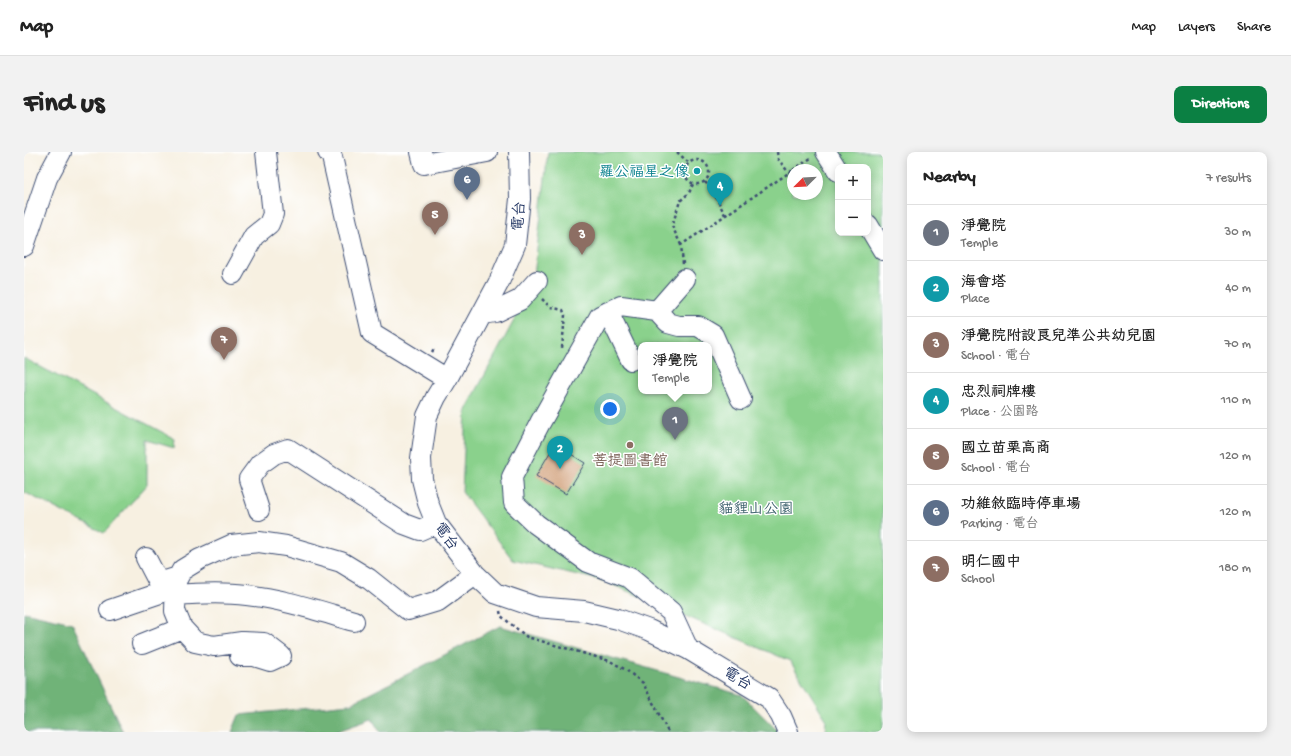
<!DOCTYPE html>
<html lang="en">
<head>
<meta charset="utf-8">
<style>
  :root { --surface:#fff; --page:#f2f2f2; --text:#222; --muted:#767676; --line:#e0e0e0; --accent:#0b8043 }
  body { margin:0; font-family:"Gochi Hand","LXGW WenKai TC",sans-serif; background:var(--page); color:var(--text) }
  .controls { position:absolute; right:12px; top:12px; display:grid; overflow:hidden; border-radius:8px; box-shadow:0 2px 10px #0003 }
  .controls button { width:36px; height:36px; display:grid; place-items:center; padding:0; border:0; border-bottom:1px solid var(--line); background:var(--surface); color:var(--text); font:20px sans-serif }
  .compass { position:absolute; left:763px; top:12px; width:36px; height:36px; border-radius:50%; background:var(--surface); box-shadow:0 2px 10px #0003; rotate:246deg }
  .you { position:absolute; left:586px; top:257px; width:14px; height:14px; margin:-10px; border:3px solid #fff; border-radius:50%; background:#1a73e8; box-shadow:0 0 0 6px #1a73e833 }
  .badge { display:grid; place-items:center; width:26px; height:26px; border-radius:50%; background:var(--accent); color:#fff; font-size:13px; font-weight:700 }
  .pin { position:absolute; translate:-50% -33px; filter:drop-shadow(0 1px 2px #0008) }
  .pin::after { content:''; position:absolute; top:21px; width:14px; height:12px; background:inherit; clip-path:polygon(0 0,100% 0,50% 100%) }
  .popup { position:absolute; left:614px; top:190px; width:74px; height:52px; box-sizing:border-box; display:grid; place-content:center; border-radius:8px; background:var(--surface); filter:drop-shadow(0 1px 3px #0005); font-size:13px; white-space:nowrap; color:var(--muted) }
  .popup b { font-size:15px; color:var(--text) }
  .popup::after { content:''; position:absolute; left:50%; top:100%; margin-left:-8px; border:8px solid transparent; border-top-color:var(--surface) }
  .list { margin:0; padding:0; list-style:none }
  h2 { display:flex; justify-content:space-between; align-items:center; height:52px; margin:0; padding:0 16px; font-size:17px }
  h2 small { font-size:13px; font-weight:400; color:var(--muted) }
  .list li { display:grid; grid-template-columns:26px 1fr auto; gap:12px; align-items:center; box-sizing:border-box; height:56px; padding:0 16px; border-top:1px solid var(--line) }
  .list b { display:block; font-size:15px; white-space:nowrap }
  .list p { margin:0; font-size:13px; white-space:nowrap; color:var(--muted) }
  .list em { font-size:13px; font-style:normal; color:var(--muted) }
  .map { position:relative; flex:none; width:859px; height:580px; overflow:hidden; border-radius:8px }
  header { display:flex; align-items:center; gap:24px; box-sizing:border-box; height:56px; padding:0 20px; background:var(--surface); border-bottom:1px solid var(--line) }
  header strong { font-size:19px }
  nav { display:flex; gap:22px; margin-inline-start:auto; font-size:14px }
  .intro { display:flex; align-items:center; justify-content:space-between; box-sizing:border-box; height:96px; padding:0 24px }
  h1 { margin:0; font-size:28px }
  .button { padding:10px 18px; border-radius:8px; background:var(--accent); color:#fff; font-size:14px; font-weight:700 }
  main { display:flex; gap:24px; padding:0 24px }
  aside { flex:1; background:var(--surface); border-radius:8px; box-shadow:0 2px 10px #0003 }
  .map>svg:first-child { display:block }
</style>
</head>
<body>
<header>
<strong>Map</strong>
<nav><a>Map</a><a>Layers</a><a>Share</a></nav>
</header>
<div class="intro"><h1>Find us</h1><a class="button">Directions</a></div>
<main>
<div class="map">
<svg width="859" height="580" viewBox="0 0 859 580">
  <rect width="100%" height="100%" fill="#fff"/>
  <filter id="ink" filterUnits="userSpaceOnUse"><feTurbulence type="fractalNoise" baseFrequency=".025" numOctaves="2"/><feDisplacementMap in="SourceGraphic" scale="8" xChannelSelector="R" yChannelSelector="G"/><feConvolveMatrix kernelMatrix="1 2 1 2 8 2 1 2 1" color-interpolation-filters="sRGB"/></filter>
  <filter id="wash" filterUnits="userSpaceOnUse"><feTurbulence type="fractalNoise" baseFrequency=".012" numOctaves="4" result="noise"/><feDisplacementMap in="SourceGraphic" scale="16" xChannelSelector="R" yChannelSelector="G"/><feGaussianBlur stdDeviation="0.9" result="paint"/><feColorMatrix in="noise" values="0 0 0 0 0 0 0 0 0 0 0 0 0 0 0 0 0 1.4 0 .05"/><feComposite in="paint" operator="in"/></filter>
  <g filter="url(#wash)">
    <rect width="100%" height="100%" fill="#f7f0e1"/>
    <!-- green -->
    <path fill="#8ad18c" stroke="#528075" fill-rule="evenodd" d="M524,0h335v580h-58l1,-13 -36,-58 -186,-80 -91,-21 -51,-68 4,-82 67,-125zM814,15h30v66h-30zM769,18h24v24h-24zM617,193h68v46h-68z
      M0,206l151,81 -1,9 -27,-8v45l-43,48 -80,-41z"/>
    <!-- forest -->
    <path fill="#6fb378" stroke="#45716b" d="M0,460l48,11 51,109h-99z
      M476,474l242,69 37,37h-399l-8,-13 -37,13h-103l7,-17 111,-11z"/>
    <g id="blocks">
      <!-- building -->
      <path fill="#d2a17c" d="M531,292l30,19 -19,31 -30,-18z"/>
    </g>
  </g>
  <g filter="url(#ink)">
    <use href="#blocks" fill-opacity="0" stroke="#3c4c72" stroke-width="1"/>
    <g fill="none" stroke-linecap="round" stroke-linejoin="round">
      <defs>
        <path id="minor" d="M304,0l4,5 40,176 75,46
          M397,0l3,12 63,-12
          M495,0l1,47 -5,46 -16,37 -52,97 -11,18 -9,19 -6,42 1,21 6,24 8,20 39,51 20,19 41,14 48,4 34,8 31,11 39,19 81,49 12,18 7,16
          M802,0l12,19
          M844,73l15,25
          M0,94l23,-68 14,-26
          M209,122l21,-38 15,-12 4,-10 -7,-62
          M661,127l-28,32 -36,-5 -21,10 -60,107 -28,54 2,26 22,21 52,38 42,16 41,34 17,37
          M633,159l11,12 11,3h19l15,9 28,64
          M584,160l23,48
          M458,162l13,-2 25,-12 17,-19
          M235,358l-10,-31 11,-15 14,-10 14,-5 116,75 16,6 16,-7
          M122,406l13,25 19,-6
          M152,429l-1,30 7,17 13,14 19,4 28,-4 22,1 17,13 -11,5 -16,-5h-14
          M152,443c23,-2 48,-3 71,0 36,4 72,16 107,26
          M86,458l50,-17 16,-12 6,-11 18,-11 31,-14 28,-3 27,4 55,16 28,17 39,31 30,-9 37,-27
          M118,492l40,-16"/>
      </defs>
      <!-- minor casing -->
      <use href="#minor" stroke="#3c4c72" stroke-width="22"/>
      <!-- path -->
      <path stroke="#3c4c72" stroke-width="2.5" stroke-dasharray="3 3" stroke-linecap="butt" d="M653,0l12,11
        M753,0l1,7 11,14
        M661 20a12 12 0 1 1 24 0a12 12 0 1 1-24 0Z
        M769,18l18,-12
        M681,30l8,9 12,24
        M657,93l-9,-19 8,-25 9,-8 4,-9
        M659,112l-2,-19 112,-75
        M518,147l8,8 13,3 2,5 -3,33
        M408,200l3,-5
        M476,459l1,5 26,21 83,24 16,9 17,13 25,49"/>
      <!-- minor -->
      <use href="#minor" stroke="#fff" stroke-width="20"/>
    </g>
  </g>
  <!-- markers -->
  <circle fill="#0f9aa8" stroke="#fff" stroke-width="1.5" cx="673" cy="19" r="4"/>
  <circle fill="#8d6e63" stroke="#fff" stroke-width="1.5" cx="606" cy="293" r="4"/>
  <g text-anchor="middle" stroke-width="3" stroke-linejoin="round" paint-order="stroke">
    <!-- culture labels -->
    <g font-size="15" fill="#0d838f" stroke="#fff" text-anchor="end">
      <text x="665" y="24">羅公福星之像</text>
    </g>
    <!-- street labels -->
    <g font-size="15" fill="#1b2f5e" stroke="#fff">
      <text transform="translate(494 64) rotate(-85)" y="5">電台</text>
      <text transform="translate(423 384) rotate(55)" y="5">電台</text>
      <text transform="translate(714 526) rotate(31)" y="5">電台</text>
    </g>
    <!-- education labels -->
    <g font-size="15" fill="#785e54" stroke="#fff">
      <text x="606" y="313">菩提圖書館</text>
    </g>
    <!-- park labels -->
    <g font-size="15" fill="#3c606c" stroke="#fff">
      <text x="732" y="361">貓貍山公園</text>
    </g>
  </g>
</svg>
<div class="controls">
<button>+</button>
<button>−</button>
</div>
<svg class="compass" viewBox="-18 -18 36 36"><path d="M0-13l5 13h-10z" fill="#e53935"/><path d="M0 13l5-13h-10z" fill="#767676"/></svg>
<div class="you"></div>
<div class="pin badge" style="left:651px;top:288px;background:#6b7280">1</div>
<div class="popup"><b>淨覺院</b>Temple</div>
<div class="pin badge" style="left:536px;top:317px;background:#0f9aa8">2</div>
<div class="pin badge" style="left:558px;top:103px;background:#8d6e63">3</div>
<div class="pin badge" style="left:696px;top:54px;background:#0f9aa8">4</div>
<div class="pin badge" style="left:411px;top:83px;background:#8d6e63">5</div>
<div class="pin badge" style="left:443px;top:48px;background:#5c6f8a">6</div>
<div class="pin badge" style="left:200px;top:208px;background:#8d6e63">7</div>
</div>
<aside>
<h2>Nearby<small>7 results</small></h2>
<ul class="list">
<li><span class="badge" style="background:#6b7280">1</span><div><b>淨覺院</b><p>Temple</p></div><em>30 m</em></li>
<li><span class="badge" style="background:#0f9aa8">2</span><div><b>海會塔</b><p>Place</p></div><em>40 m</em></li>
<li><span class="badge" style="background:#8d6e63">3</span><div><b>淨覺院附設良兒準公共幼兒園</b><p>School · 電台</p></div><em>70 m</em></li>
<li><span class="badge" style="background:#0f9aa8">4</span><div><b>忠烈祠牌樓</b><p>Place · 公園路</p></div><em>110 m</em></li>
<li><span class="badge" style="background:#8d6e63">5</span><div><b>國立苗栗高商</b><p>School · 電台</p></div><em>120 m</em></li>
<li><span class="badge" style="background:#5c6f8a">6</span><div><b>功維敘臨時停車場</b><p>Parking · 電台</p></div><em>120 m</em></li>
<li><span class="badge" style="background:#8d6e63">7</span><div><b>明仁國中</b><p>School</p></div><em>180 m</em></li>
</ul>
</aside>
</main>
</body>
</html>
